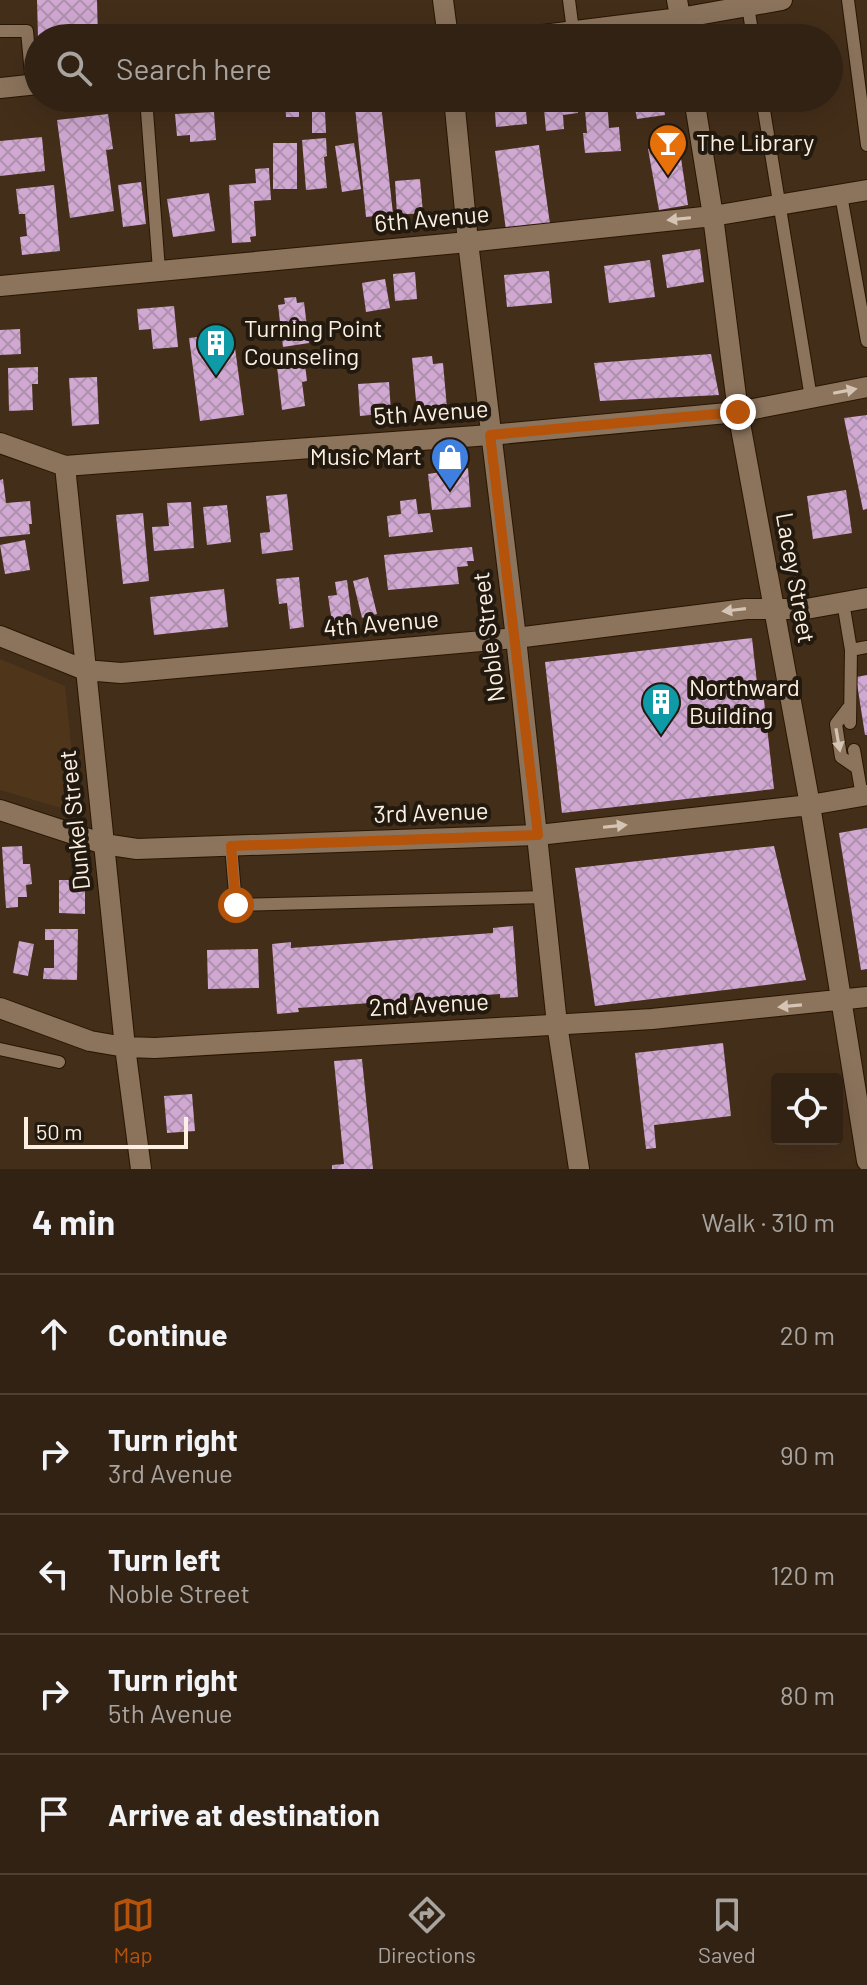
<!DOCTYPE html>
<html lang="en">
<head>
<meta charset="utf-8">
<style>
  :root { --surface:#322213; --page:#3d2f21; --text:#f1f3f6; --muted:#a8a4a0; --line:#4d3f33; --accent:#b45309 }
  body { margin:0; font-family:Barlow,sans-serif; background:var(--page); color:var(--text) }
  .controls { position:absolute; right:24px; bottom:24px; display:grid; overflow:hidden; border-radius:8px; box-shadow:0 8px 32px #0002 }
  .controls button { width:72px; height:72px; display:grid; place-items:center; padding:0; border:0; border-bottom:2px solid var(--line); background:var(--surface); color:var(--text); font:40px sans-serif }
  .scale { position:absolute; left:24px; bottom:20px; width:164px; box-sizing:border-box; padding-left:8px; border:4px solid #fdf0e2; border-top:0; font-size:22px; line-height:28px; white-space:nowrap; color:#fdf0e2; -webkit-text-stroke:6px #22190f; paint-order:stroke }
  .stop { position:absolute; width:24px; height:24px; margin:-18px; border:6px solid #b45309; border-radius:50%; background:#fff }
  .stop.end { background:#b45309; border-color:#fff; box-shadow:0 2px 8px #0008 }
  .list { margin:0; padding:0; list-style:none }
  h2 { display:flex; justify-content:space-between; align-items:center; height:104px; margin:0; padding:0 32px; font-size:34px }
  h2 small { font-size:26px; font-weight:400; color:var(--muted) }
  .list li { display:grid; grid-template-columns:52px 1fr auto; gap:24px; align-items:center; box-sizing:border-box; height:120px; padding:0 32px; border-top:2px solid var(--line) }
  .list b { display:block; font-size:30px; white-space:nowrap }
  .list p { margin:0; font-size:26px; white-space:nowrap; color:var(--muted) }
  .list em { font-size:26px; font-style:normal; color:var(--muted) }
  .icon { flex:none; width:44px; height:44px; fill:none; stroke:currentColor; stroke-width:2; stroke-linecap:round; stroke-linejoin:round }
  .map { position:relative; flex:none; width:867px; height:1169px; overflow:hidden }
  .search { position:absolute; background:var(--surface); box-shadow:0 8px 32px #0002; left:24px; right:24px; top:24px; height:88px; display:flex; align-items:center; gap:20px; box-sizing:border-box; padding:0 28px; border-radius:44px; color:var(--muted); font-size:30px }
  .sheet { height:704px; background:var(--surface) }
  nav { display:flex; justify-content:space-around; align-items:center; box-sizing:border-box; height:112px; border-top:2px solid var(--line); background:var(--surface); font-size:22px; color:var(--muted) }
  nav a { display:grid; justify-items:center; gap:4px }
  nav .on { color:var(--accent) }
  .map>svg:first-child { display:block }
</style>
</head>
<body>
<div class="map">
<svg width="867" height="1169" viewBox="0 0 867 1169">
  <defs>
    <pattern id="building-cross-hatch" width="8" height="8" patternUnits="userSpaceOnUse" patternTransform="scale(2)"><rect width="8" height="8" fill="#d0a8d2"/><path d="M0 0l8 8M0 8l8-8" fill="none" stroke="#af90ae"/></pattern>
  </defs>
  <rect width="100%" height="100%" fill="#432e19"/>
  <!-- built -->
  <path fill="#4f351a" d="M0,659l65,27 13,127 -78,-23z"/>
  <!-- building -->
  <path fill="url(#building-cross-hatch)" d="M37,0h60l1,38h-60z
    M285,98h14v19h-13z
    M494,98h31l2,26 -31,3z
    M543,98h34l1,15 -15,2 1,14 -18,2z
    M584,98h23l2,30 10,-1 2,24 -36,2 -2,-20h4z
    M633,98h29l3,17 -28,4z
    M381,104l12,110 -27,3 -11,-110z
    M312,111h13l1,22h-14z
    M214,112l2,28 -26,2v-7l-13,1 -2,-22z
    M108,114l5,35 -7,1 8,61 -44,7 -13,-98z
    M42,137l3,34 -45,5v-35z
    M326,138l1,18 -3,1 3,31 -21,2 -4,-50z
    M273,143h24v46h-24z
    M354,143l7,46 -19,3 -7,-46z
    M539,145l11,79 -44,6 -11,-79z
    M679,145l9,60 -29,5 -11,-61z
    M269,168l2,32 -17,1 2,35 -6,1 1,5 -19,1 -3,-58 27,-2 -1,-14z
    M420,179l3,34 -26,2 -2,-34z
    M141,182l5,42 -23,3 -5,-42z
    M54,185l6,66 -38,4 -2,-18 7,-1 -2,-22h-6l-3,-25z
    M209,193l6,38 -42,6 -6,-38z
    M700,249l4,33 -37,6 -5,-33z
    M650,260l5,37 -46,6 -5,-37z
    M549,271l3,32 -45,4 -3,-32z
    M415,272l2,27 -22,2 -2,-27z
    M385,279l5,29 -24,4 -4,-29z
    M296,297l1,6 7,-1 5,41 -26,4 -5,-42 7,-1 -1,-6z
    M174,306l4,41 -25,2 -2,-20 -12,1 -2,-21z
    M20,329l1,25 -21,1v-25z
    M233,333l11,82 -44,6 -11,-83z
    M711,354l8,41 -119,6 -6,-38z
    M432,356l1,8 10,-1 4,45 -30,3 -5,-53z
    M305,364l2,17 -5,1 3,24 -23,4 -5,-43z
    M38,367v17h-6l1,26 -24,1 -1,-43z
    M97,377l2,47 -27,2 -3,-48z
    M389,382l2,31 -31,3 -2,-32z
    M867,415v94l-4,1 -19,-92z
    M468,468l3,39 -39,3 -4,-36z
    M3,479l3,24 24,-2 2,23h-3l1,10 -30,3v-57z
    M846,490l6,43 -39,6 -6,-43z
    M287,494l6,56 -31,4 -2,-21 10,-1 -4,-36z
    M416,499l2,15 12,-1 3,19 -44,5 -2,-21 14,-2 -1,-13z
    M191,502l3,46 -40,3 -2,-24 17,-1 -2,-23z
    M227,505l4,37 -24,3 -4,-38z
    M143,513l6,68 -26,3 -7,-69z
    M25,540l5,30 -25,4 -5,-29z
    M472,547l2,14h-7l1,5 -11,1 2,17 -71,6 -4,-35z
    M299,577l5,50 -14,2 -3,-26 -8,1 -3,-25z
    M368,577l9,37 -15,4 -9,-37z
    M347,580l5,39 -20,3 -4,-26 9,-1 -2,-13z
    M224,589l4,38 -74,8 -4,-38z
    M752,638l5,45 5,-1 12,107 -212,24 -17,-151z
    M867,675v60h-2l-9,-58z
    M867,828v141l-6,1 -22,-137z
    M22,846l1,18h7l2,20 -6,1 1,12h-9v10l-12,1 -4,-61z
    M774,846l32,134 -211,26 -20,-138z
    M59,880h26v34l-26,-1z
    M513,926l5,71 -18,1v-4l-202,14 1,4 -22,2 -5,-70 19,-2v6l202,-15v-5z
    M45,929h33l-1,51 -34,-1 1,-11h10v-28h-9z
    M19,941l15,3 -6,32 -15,-3z
    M258,949l1,39 -51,1 -1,-39z
    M723,1043l8,73 -77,9 2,23 -10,1 -11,-96z
    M362,1059l11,110h-41v-4l12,-1 -10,-103z
    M192,1094l3,37 -28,2 -3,-37z"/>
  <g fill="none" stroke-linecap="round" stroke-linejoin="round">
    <defs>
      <path id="lane" d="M569,0l4,31
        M848,0l19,145
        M748,6l5,32
        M0,31h27l5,54
        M146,98l13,172
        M762,98l49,300
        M841,195l26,146
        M843,602l8,48 -1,73
        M851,650l16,-3
        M849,707l-13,17 5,33 16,11
        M854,750l8,46
        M231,846l5,59 308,-8
        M0,1049l59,13"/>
      <path id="street" d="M677,0l7,38
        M519,38l161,-20 102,-18
        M0,88l38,-4
        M694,98l19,118 25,196 72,393 57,356
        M0,286l468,-44 245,-26 154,-26
        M0,443l65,23 39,-3 386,-28 248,-23 129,-25
        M65,466l60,581 16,122
        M0,636l85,34 36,3 395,-35 230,-29h60l61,-11
        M0,810l104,34 33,5 401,-14 272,-30 57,-10
        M0,1008l90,33 35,6 30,1 497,-29 215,-22"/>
      <path id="secondary" d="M443,0l5,38
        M454,98l14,144 48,396 41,386 22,145"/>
    </defs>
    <!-- lane casing -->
    <use href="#lane" stroke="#291602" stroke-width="14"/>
    <!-- street casing -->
    <use href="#street" stroke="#291602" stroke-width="22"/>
    <!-- secondary casing -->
    <use href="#secondary" stroke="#291602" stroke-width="22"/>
    <!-- lane -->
    <use href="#lane" stroke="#8b735c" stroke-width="12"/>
    <!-- street -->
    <use href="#street" stroke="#8b735c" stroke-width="20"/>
    <!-- secondary -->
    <use href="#secondary" stroke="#8b735c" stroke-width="20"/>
  </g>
  <!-- one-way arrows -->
  <defs><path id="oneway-solid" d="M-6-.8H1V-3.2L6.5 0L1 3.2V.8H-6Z" transform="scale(2)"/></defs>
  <g fill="#d5c4b3">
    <use href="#oneway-solid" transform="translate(679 219) rotate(174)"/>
    <use href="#oneway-solid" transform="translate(845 391) rotate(-11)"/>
    <use href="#oneway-solid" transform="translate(734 610) rotate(173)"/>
    <use href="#oneway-solid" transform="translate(838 740) rotate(80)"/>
    <use href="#oneway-solid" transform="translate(615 826) rotate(-6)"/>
    <use href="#oneway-solid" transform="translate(790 1006) rotate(175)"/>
  </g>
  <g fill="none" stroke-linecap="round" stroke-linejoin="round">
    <!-- route -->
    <path stroke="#b45309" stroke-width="10" d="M236,905l-5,-59 307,-11 -48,-400 248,-23"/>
  </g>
  <!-- icons -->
  <defs>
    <symbol id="bar-pin" viewBox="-11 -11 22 30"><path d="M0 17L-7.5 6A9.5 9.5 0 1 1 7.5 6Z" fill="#e8710a" stroke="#22190f"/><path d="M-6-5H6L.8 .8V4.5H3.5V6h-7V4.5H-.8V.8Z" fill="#fff"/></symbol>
    <symbol id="building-pin" viewBox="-11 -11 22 30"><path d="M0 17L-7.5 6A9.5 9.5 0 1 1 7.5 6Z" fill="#0f9aa8" stroke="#22190f"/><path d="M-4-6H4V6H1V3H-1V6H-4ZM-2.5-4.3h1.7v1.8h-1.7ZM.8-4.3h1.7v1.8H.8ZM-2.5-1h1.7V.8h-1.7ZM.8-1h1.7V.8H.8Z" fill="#fff"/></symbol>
    <symbol id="shop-pin" viewBox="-11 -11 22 30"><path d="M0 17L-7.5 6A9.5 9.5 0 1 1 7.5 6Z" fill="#3f7fe0" stroke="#22190f"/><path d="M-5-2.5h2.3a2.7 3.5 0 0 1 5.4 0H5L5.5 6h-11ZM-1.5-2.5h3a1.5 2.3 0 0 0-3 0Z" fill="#fff"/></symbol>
  </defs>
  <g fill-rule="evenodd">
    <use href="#bar-pin" x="646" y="121" width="44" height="60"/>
    <use href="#building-pin" x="194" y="321" width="44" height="60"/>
    <use href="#shop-pin" x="428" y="435" width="44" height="60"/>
    <use href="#building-pin" x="639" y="680" width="44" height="60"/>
  </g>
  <g text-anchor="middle" stroke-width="8" stroke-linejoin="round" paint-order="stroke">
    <!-- poi labels -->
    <g font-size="24" fill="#fdf0e2" stroke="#22190f" text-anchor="start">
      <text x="696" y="151">The Library</text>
      <text x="244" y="337">Turning Point<tspan x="244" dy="28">Counseling</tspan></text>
      <text x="422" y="465" text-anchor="end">Music Mart</text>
      <text x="689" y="696">Northward<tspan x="689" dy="28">Building</tspan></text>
    </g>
    <!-- street labels -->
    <g font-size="24" fill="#fdf0e2" stroke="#22190f">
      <text transform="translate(432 219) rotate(-5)" y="8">6th Avenue</text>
      <text transform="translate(431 413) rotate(-4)" y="8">5th Avenue</text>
      <text transform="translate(795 578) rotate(80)" y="8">Lacey Street</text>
      <text transform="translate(381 624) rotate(-5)" y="8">4th Avenue</text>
      <text transform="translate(489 637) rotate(-97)" y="8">Noble Street</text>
      <text transform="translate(431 813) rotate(-2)" y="8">3rd Avenue</text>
      <text transform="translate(75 820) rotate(-96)" y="8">Dunkel Street</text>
      <text transform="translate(429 1005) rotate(-3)" y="8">2nd Avenue</text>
    </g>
  </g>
</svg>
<div class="controls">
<button><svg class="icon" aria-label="locate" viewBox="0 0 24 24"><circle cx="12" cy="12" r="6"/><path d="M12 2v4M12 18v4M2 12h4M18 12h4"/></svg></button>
</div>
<div class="scale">50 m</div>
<div class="stop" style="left:236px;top:905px"></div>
<div class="stop end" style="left:738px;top:412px"></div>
<div class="search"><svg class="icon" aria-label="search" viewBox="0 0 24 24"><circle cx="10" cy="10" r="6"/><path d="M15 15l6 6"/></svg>Search here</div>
</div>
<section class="sheet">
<h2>4 min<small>Walk · 310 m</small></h2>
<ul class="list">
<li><svg class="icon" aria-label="ahead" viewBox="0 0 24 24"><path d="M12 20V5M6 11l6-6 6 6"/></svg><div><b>Continue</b></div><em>20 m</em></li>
<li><svg class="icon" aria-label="right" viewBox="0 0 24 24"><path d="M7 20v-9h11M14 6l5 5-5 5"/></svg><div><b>Turn right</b><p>3rd Avenue</p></div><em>90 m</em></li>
<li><svg class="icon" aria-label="left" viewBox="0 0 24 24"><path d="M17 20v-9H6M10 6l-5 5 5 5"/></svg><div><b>Turn left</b><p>Noble Street</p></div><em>120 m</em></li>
<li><svg class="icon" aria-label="right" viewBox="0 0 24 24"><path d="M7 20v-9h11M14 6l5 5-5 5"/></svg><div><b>Turn right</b><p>5th Avenue</p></div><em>80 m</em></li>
<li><svg class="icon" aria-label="arrive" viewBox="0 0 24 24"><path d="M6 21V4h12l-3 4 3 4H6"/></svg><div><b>Arrive at destination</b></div></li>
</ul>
</section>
<nav>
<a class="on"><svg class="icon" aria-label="map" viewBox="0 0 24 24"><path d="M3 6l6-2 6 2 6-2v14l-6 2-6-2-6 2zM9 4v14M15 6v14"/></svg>Map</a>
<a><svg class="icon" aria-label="directions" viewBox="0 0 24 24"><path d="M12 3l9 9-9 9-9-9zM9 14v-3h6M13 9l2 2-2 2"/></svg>Directions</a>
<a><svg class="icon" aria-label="saved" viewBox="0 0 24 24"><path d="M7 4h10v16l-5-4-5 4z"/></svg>Saved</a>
</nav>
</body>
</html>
